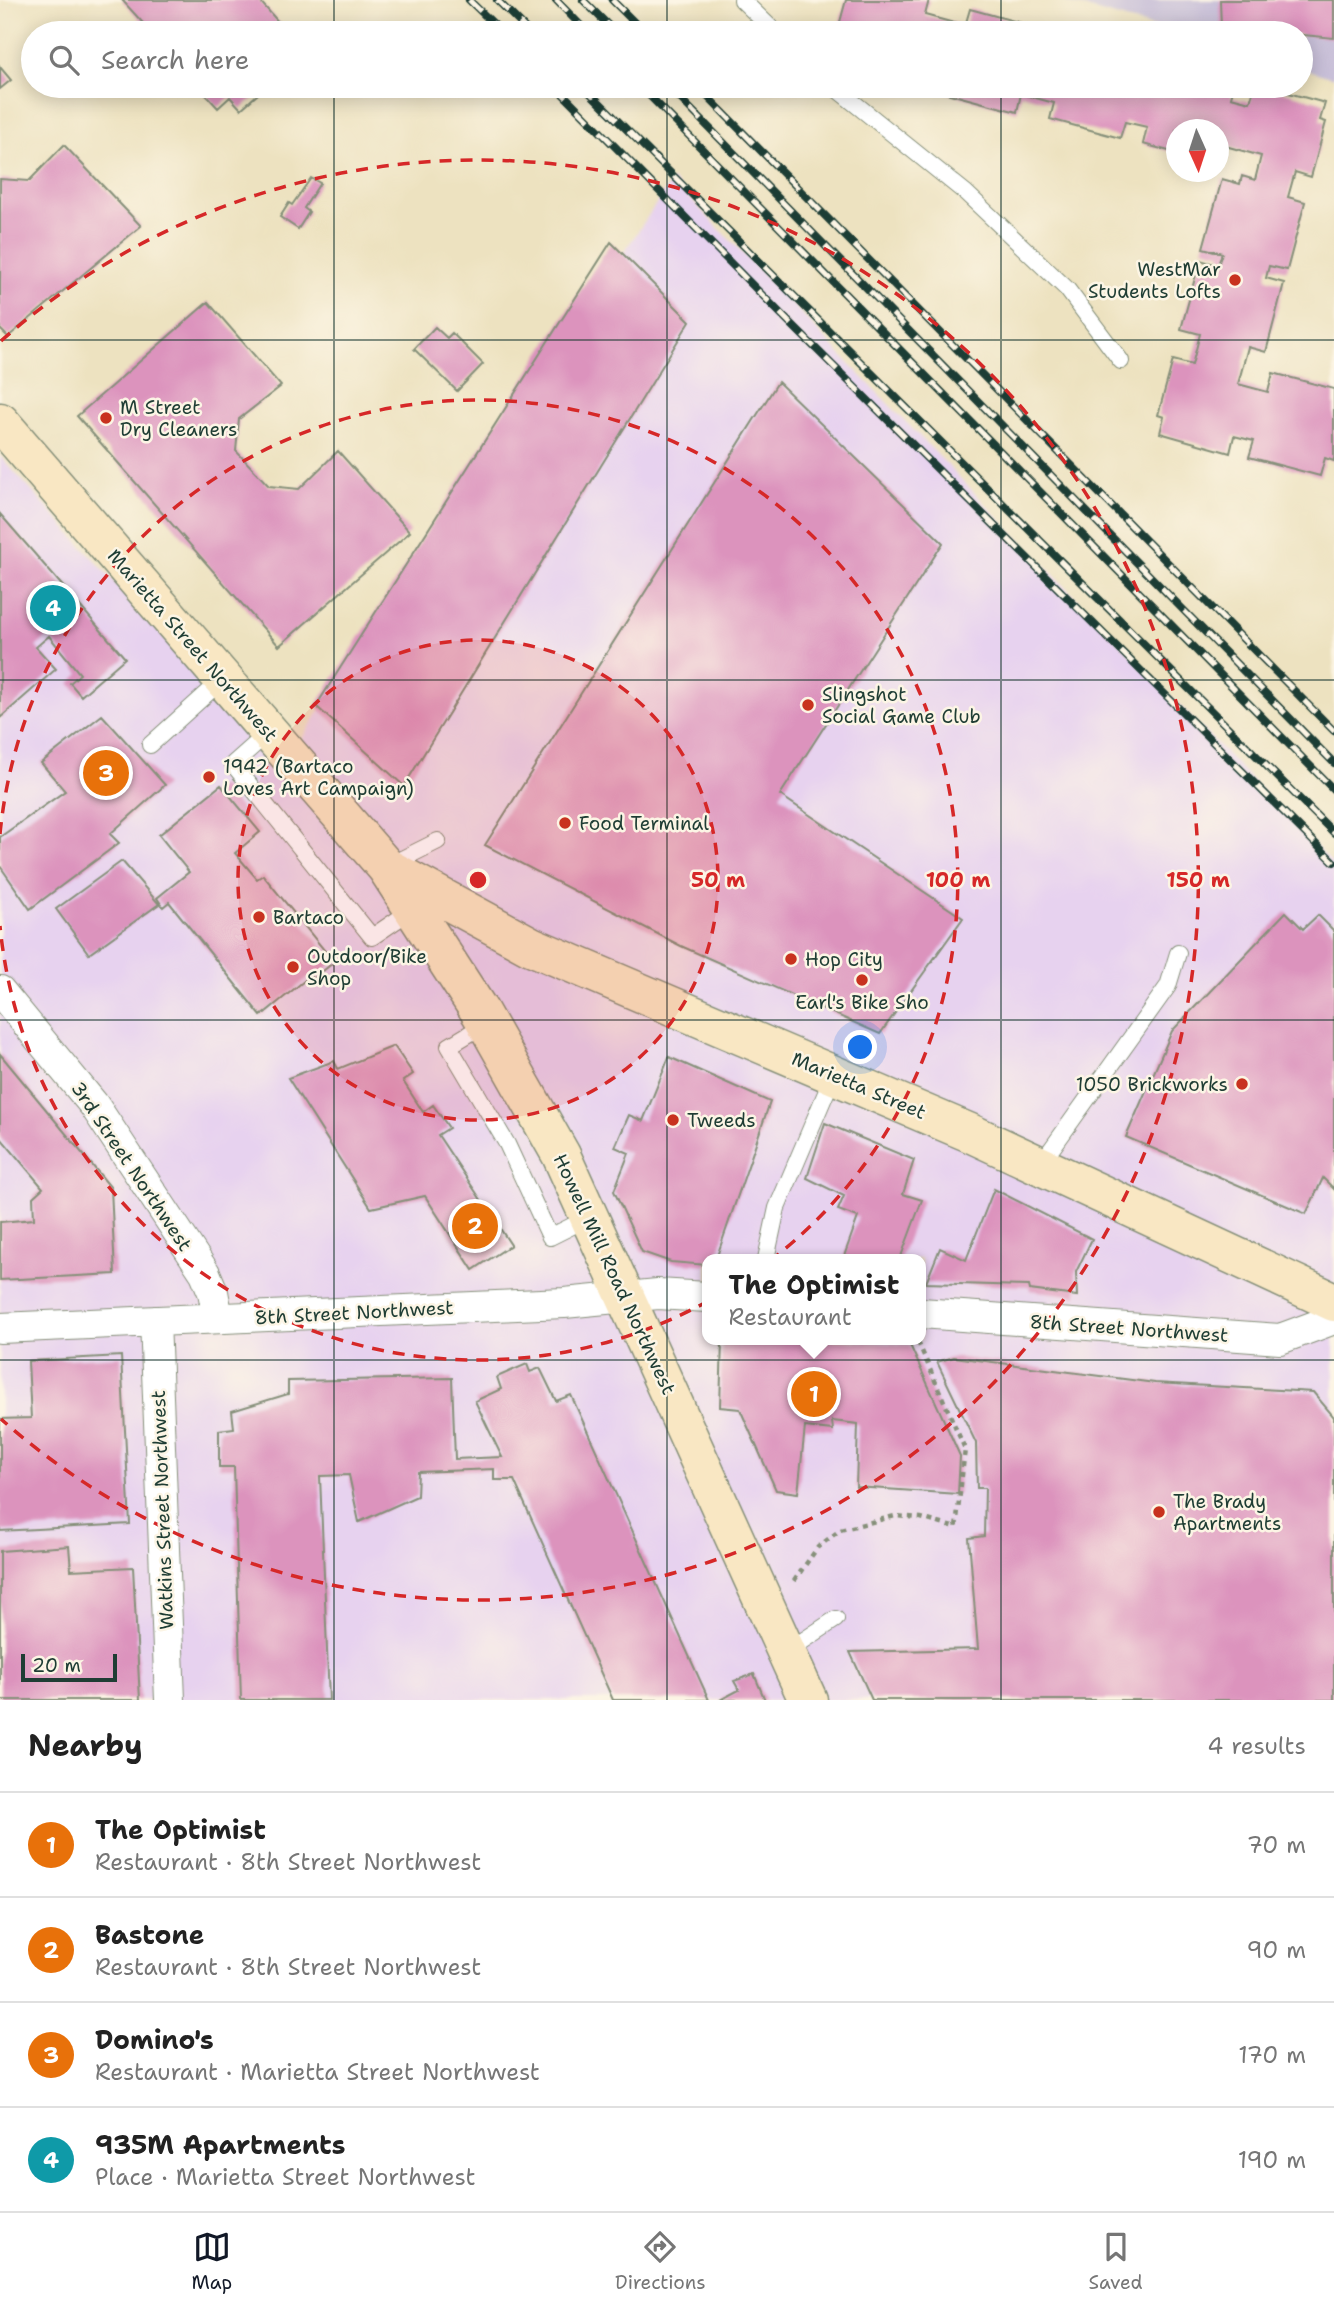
<!DOCTYPE html>
<html lang="en">
<head>
<meta charset="utf-8">
<style>
  :root { --surface:#fff; --page:#f6f6f6; --text:#222; --muted:#767676; --line:#e0e0e0; --accent:#111827 }
  body { margin:0; font-family:"Shantell Sans",sans-serif; background:var(--page); color:var(--text) }
  .compass { position:absolute; left:1166px; top:119px; width:63px; height:63px; border-radius:50%; background:var(--surface); box-shadow:0 4px 18px #0003; rotate:177deg }
  .scale { position:absolute; left:21px; bottom:18px; width:96px; box-sizing:border-box; padding-left:7px; border:4px solid #1f3d34; border-top:0; font-size:19px; line-height:24px; white-space:nowrap; color:#1f3d34; -webkit-text-stroke:5px #fcf5e5; paint-order:stroke }
  .you { position:absolute; left:861px; top:1048px; width:24px; height:24px; margin:-18px; border:5px solid #fff; border-radius:50%; background:#1a73e8; box-shadow:0 0 0 10px #1a73e833 }
  .badge { display:grid; place-items:center; width:46px; height:46px; border-radius:50%; background:var(--accent); color:#fff; font-size:23px; font-weight:700 }
  .pin { position:absolute; translate:-50% -50%; border:4px solid #fff; box-shadow:0 2px 7px #0006 }
  .popup { position:absolute; left:702px; top:1254px; width:224px; height:91px; box-sizing:border-box; display:grid; place-content:center; border-radius:14px; background:var(--surface); filter:drop-shadow(0 2px 5px #0005); font-size:23px; white-space:nowrap; color:var(--muted) }
  .popup b { font-size:26px; color:var(--text) }
  .popup::after { content:''; position:absolute; left:50%; top:100%; margin-left:-14px; border:14px solid transparent; border-top-color:var(--surface) }
  .list { margin:0; padding:0; list-style:none }
  h2 { display:flex; justify-content:space-between; align-items:center; height:91px; margin:0; padding:0 28px; font-size:30px }
  h2 small { font-size:23px; font-weight:400; color:var(--muted) }
  .list li { display:grid; grid-template-columns:46px 1fr auto; gap:21px; align-items:center; box-sizing:border-box; height:105px; padding:0 28px; border-top:2px solid var(--line) }
  .list b { display:block; font-size:26px; white-space:nowrap }
  .list p { margin:0; font-size:23px; white-space:nowrap; color:var(--muted) }
  .list em { font-size:23px; font-style:normal; color:var(--muted) }
  .icon { flex:none; width:38px; height:38px; fill:none; stroke:currentColor; stroke-width:2; stroke-linecap:round; stroke-linejoin:round }
  .map { position:relative; flex:none; width:1334px; height:1700px; overflow:hidden }
  .search { position:absolute; background:var(--surface); box-shadow:0 4px 18px #0003; left:21px; right:21px; top:21px; height:77px; display:flex; align-items:center; gap:18px; box-sizing:border-box; padding:0 24px; border-radius:38px; color:var(--muted); font-size:26px }
  .sheet { height:511px; background:var(--surface) }
  nav { display:flex; justify-content:space-around; align-items:center; box-sizing:border-box; height:98px; border-top:2px solid var(--line); background:var(--surface); font-size:19px; color:var(--muted) }
  nav a { display:grid; justify-items:center; gap:4px }
  nav .on { color:var(--accent) }
  .map>svg:first-child { display:block }
</style>
</head>
<body>
<div class="map">
<svg width="1334" height="1700" viewBox="0 0 1334 1700">
  <rect width="100%" height="100%" fill="#fcf5e5"/>
  <filter id="ink" filterUnits="userSpaceOnUse"><feTurbulence type="fractalNoise" baseFrequency=".0143" numOctaves="2"/><feDisplacementMap in="SourceGraphic" scale="14" xChannelSelector="R" yChannelSelector="G"/><feConvolveMatrix kernelMatrix="1 2 1 2 8 2 1 2 1" color-interpolation-filters="sRGB"/></filter>
  <filter id="wash" filterUnits="userSpaceOnUse"><feTurbulence type="fractalNoise" baseFrequency=".00686" numOctaves="4" result="noise"/><feDisplacementMap in="SourceGraphic" scale="28" xChannelSelector="R" yChannelSelector="G"/><feGaussianBlur stdDeviation="1.57" result="paint"/><feColorMatrix in="noise" values="0 0 0 0 0 0 0 0 0 0 0 0 0 0 0 0 0 1.4 0 .05"/><feComposite in="paint" operator="in"/></filter>
  <g filter="url(#wash)">
    <rect width="100%" height="100%" fill="#ede2c0"/>
    <!-- built -->
    <path fill="#e7d2ef" fill-rule="evenodd" d="M672,180l662,685v835h-1334v-1244l283,311zM707,1259h214v81h-214z"/>
    <!-- industrial -->
    <path fill="#c8bfd8" d="M1058,0h276v78l-33,-10v-35h-125z"/>
    <g id="blocks">
      <!-- building -->
      <path fill="#dc93bd" d="M122,0h137l29,33h-136z
        M846,0h83l-4,15 40,11 5,-17 70,19 -1,5h-202z
        M1220,0h114v38l-113,-11z
        M0,67l11,13 -11,9z
        M198,86h69l-26,23 -11,-12 -12,11z
        M948,86h286l-3,11 19,5 5,-16h8l62,17 -5,17 6,2 -15,55 -16,-5 -7,25 17,5 -18,68 -18,-4 -3,12 18,5 -18,69 -18,-5 -10,37 30,8 5,-19 61,16v72l-9,-3 -5,18 -71,-19 5,-16 -20,-5 -4,17 -70,-20 4,-16 -6,-2 15,-55 19,5 8,-31 -19,-5 19,-69 18,5 4,-12 -19,-5 19,-69 18,5 2,-8 13,4 6,-24 -43,-12v-14h-42v23l-33,-9 4,-17 -22,-5 -5,16 -70,-19 4,-16 -33,-9 -4,18 -71,-19z
        M64,145l77,81 -133,111 -8,-8v-150l29,2z
        M311,178l9,5 -16,25 5,4 -11,17 -18,-12 9,-14 3,2z
        M611,242l79,79 -286,465 -88,-80z
        M208,302l73,84 -42,33 -3,32 33,35 30,3 39,-38 72,81 -131,114 -202,-230z
        M435,327l12,11 5,-5 31,31 -26,27 -43,-42z
        M778,382l165,161 -163,252 183,123 -83,116 -199,-88 -196,-101z
        M0,514l125,144 -44,38 -11,-13 10,-9 -31,-38 -13,11 20,22 -56,49z
        M102,715l63,70 -55,49 9,9 -89,66 -30,-43v-29l65,-46 -24,-28z
        M221,785l39,47 -25,21 22,26 6,-4 71,87 -21,17 -3,-3 -49,40 -92,-114 -6,5 -6,-9 32,-26 -30,-37z
        M122,861l37,43 -70,50 -33,-45z
        M1286,912l17,17 15,-14 16,16v258l-11,-11 -17,36 -180,-77 46,-106z
        M394,1046l19,28 -10,7 20,31 10,-7 16,23 -11,7 73,110 -38,25 -48,-74 -54,12 -83,-130 46,-17 4,8z
        M0,1054l111,134 4,86 -115,6v-58l34,-3 -1,-22 10,-9 -43,-51z
        M669,1057l101,45 -54,157h-9v6l-36,-3 -29,-10 -28,-61 15,-38 -14,-6 14,-32 14,6z
        M825,1123l89,37 -11,34 19,6 -22,59h-57l15,-42 -20,-7 6,-14 -37,-18z
        M994,1189l98,50 -16,33 1,24 -47,-6 -1,-4 -103,-3 14,-35 26,12z
        M722,1340h118l70,5 50,111 -2,38 -102,-7 2,-63 -26,-3 1,9 -28,-3 -7,66 -22,-3 -36,-81 -20,-2z
        M121,1356l9,168 -130,7v-112l31,-1 -3,-57z
        M954,1357l201,26 158,9 21,25v283h-462l-22,-48 128,-3 -9,-111 15,-2 1,-48h-8l-1,-45 -39,-81z
        M527,1364l3,8 10,-4 16,33 15,-6 138,305h-96l-99,-220h-20v-11l-76,3 -1,24 -58,26 -10,-47 -29,1 9,224h-88l-7,-233h-15v-37l15,-2 -2,-17 56,-17v-13l164,-3 3,81 47,-2 -27,-56 26,-12 -4,-12z
        M69,1546l2,24 62,-3 7,133h-140v-149z
        M754,1674l11,26h-45l19,-10 -5,-9z"/>
    </g>
  </g>
  <g filter="url(#ink)">
    <use href="#blocks" fill-opacity="0" stroke="#86907a" stroke-width="2"/>
    <g fill="none" stroke-linecap="round" stroke-linejoin="round">
      <defs>
        <path id="lane" d="M742,0l34,33
          M833,86l133,107 101,96 54,72
          M269,732l-36,32 139,173 41,-28
          M150,745l73,-66
          M390,865l48,-24
          M487,1023l-38,23 58,98 43,93 40,-20
          M1040,1165l128,-179 10,-33
          M766,1259l11,-51 57,-134
          M786,1652l50,-33"/>
        <path id="street" d="M0,991l94,114 111,168 8,19 5,26
          M921,1313l359,26 54,-20
          M155,1321l15,379
          M0,1328l564,-25 94,-9 49,3"/>
        <path id="secondary" d="M0,422l386,445 94,145 81,143 247,545
          M391,870l140,76 437,186 366,170"/>
      </defs>
      <!-- lane casing -->
      <use href="#lane" stroke="#86907a" stroke-width="18"/>
      <!-- street casing -->
      <use href="#street" stroke="#86907a" stroke-width="32"/>
      <!-- secondary casing -->
      <use href="#secondary" stroke="#86907a" stroke-width="41"/>
      <!-- path -->
      <path stroke="#86907a" stroke-width="4.5" stroke-dasharray="5 5" stroke-linecap="butt" d="M794,1581l24,-34 22,-17 55,-14 26,2 35,10 9,-79 -47,-107"/>
      <!-- lane -->
      <use href="#lane" stroke="#fff" stroke-width="16"/>
      <!-- street -->
      <use href="#street" stroke="#fff" stroke-width="30"/>
      <!-- secondary -->
      <use href="#secondary" stroke="#f9e7c3" stroke-width="38"/>
      <defs>
        <path id="rail" d="M469,0l34,33
          M497,0l33,33
          M556,0l32,33
          M583,0l33,33
          M612,0l33,33
          M555,86l234,236 545,540
          M583,86l751,747
          M640,86l694,704
          M668,86l666,677
          M697,86l637,645"/>
      </defs>
      <!-- rail casing -->
      <use href="#rail" stroke="#1f3d34" stroke-width="8"/>
      <!-- rail -->
      <use href="#rail" stroke="#fcf5e5" stroke-width="5" stroke-dasharray="16" stroke-linecap="butt"/>
    </g>
  </g>
  <!-- grid -->
  <path fill="none" stroke="#1f3d34" stroke-width="2" stroke-opacity="0.55" d="M334,0v33M667,0v33M1001,0v33M334,86v1614M667,86v1614M1001,86v1614M0,340h1334M0,680h1334M0,1020h1334M0,1360h1334"/>
  <!-- distance rings -->
  <circle cx="478" cy="880" r="240" fill="#d62828" fill-opacity=".12"/>
  <g fill="none" stroke="#d62828" stroke-width="3.5" stroke-dasharray="12 9">
    <circle cx="478" cy="880" r="240"/>
    <path d="M0 834A480 480 0 1 1 0 926"/>
    <path d="M1 341A720 720 0 1 1 1 1419"/>
  </g>
  <!-- markers -->
  <g fill="#c8321e" stroke="#fcf5e5" stroke-width="2.5">
    <circle cx="1235" cy="280" r="7"/>
    <circle cx="106" cy="418" r="7"/>
    <circle cx="808" cy="705" r="7"/>
    <circle cx="209" cy="777" r="7"/>
    <circle cx="565" cy="823" r="7"/>
    <circle cx="259" cy="917" r="7"/>
    <circle cx="791" cy="959" r="7"/>
    <circle cx="293" cy="967" r="7"/>
    <circle cx="862" cy="980" r="7"/>
    <circle cx="1242" cy="1084" r="7"/>
    <circle cx="673" cy="1120" r="7"/>
    <circle cx="1159" cy="1512" r="7"/>
  </g>
  <g text-anchor="middle" stroke-width="5" stroke-linejoin="round" paint-order="stroke">
    <!-- poi labels -->
    <g font-size="19" fill="#1f3d34" stroke="#fcf5e5" text-anchor="start">
      <text x="1221" y="276" text-anchor="end">WestMar<tspan x="1221" dy="22">Students Lofts</tspan></text>
      <text x="120" y="414">M Street<tspan x="120" dy="22">Dry Cleaners</tspan></text>
      <text x="822" y="701">Slingshot<tspan x="822" dy="22">Social Game Club</tspan></text>
      <text x="223" y="773">1942 (Bartaco<tspan x="223" dy="22">Loves Art Campaign)</tspan></text>
      <text x="579" y="830">Food Terminal</text>
      <text x="273" y="924">Bartaco</text>
      <text x="307" y="963">Outdoor/Bike<tspan x="307" dy="22">Shop</tspan></text>
      <text x="805" y="966">Hop City</text>
      <text x="862" y="1009" text-anchor="middle">Earl's Bike Sho</text>
      <text x="1228" y="1091" text-anchor="end">1050 Brickworks</text>
      <text x="687" y="1127">Tweeds</text>
      <text x="1173" y="1508">The Brady<tspan x="1173" dy="22">Apartments</tspan></text>
    </g>
    <!-- street labels -->
    <g font-size="19" fill="#1f3d34" stroke="#fcf5e5">
      <text transform="translate(193 645) rotate(49)" y="7">Marietta Street Northwest</text>
      <text transform="translate(859 1085) rotate(23)" y="7">Marietta Street</text>
      <text transform="translate(132 1166) rotate(56)" y="7">3rd Street Northwest</text>
      <text transform="translate(615 1274) rotate(65)" y="7">Howell Mill Road Northwest</text>
      <text transform="translate(354 1312) rotate(-3)" y="7">8th Street Northwest</text>
      <text transform="translate(1129 1328) rotate(4)" y="7">8th Street Northwest</text>
      <text transform="translate(162 1510) rotate(-92)" y="7">Watkins Street Northwest</text>
    </g>
  </g>
  <circle cx="478" cy="880" r="10" fill="#d62828" stroke="#fcf5e5" stroke-width="3.5"/>
  <g font-size="21" text-anchor="middle" font-weight="bold" fill="#d62828" stroke="#fcf5e5" stroke-width="5" stroke-linejoin="round" paint-order="stroke">
    <text x="718" y="887">50 m</text>
    <text x="958" y="887">100 m</text>
    <text x="1198" y="887">150 m</text>
  </g>
</svg>
<svg class="compass" viewBox="-18 -18 36 36"><path d="M0-13l5 13h-10z" fill="#e53935"/><path d="M0 13l5-13h-10z" fill="#767676"/></svg>
<div class="scale">20 m</div>
<div class="you"></div>
<div class="pin badge" style="left:814px;top:1394px;background:#e8710a">1</div>
<div class="popup"><b>The Optimist</b>Restaurant</div>
<div class="pin badge" style="left:475px;top:1226px;background:#e8710a">2</div>
<div class="pin badge" style="left:106px;top:773px;background:#e8710a">3</div>
<div class="pin badge" style="left:53px;top:608px;background:#0f9aa8">4</div>
<div class="search"><svg class="icon" aria-label="search" viewBox="0 0 24 24"><circle cx="10" cy="10" r="6"/><path d="M15 15l6 6"/></svg>Search here</div>
</div>
<section class="sheet">
<h2>Nearby<small>4 results</small></h2>
<ul class="list">
<li><span class="badge" style="background:#e8710a">1</span><div><b>The Optimist</b><p>Restaurant · 8th Street Northwest</p></div><em>70 m</em></li>
<li><span class="badge" style="background:#e8710a">2</span><div><b>Bastone</b><p>Restaurant · 8th Street Northwest</p></div><em>90 m</em></li>
<li><span class="badge" style="background:#e8710a">3</span><div><b>Domino's</b><p>Restaurant · Marietta Street Northwest</p></div><em>170 m</em></li>
<li><span class="badge" style="background:#0f9aa8">4</span><div><b>935M Apartments</b><p>Place · Marietta Street Northwest</p></div><em>190 m</em></li>
</ul>
</section>
<nav>
<a class="on"><svg class="icon" aria-label="map" viewBox="0 0 24 24"><path d="M3 6l6-2 6 2 6-2v14l-6 2-6-2-6 2zM9 4v14M15 6v14"/></svg>Map</a>
<a><svg class="icon" aria-label="directions" viewBox="0 0 24 24"><path d="M12 3l9 9-9 9-9-9zM9 14v-3h6M13 9l2 2-2 2"/></svg>Directions</a>
<a><svg class="icon" aria-label="saved" viewBox="0 0 24 24"><path d="M7 4h10v16l-5-4-5 4z"/></svg>Saved</a>
</nav>
</body>
</html>
